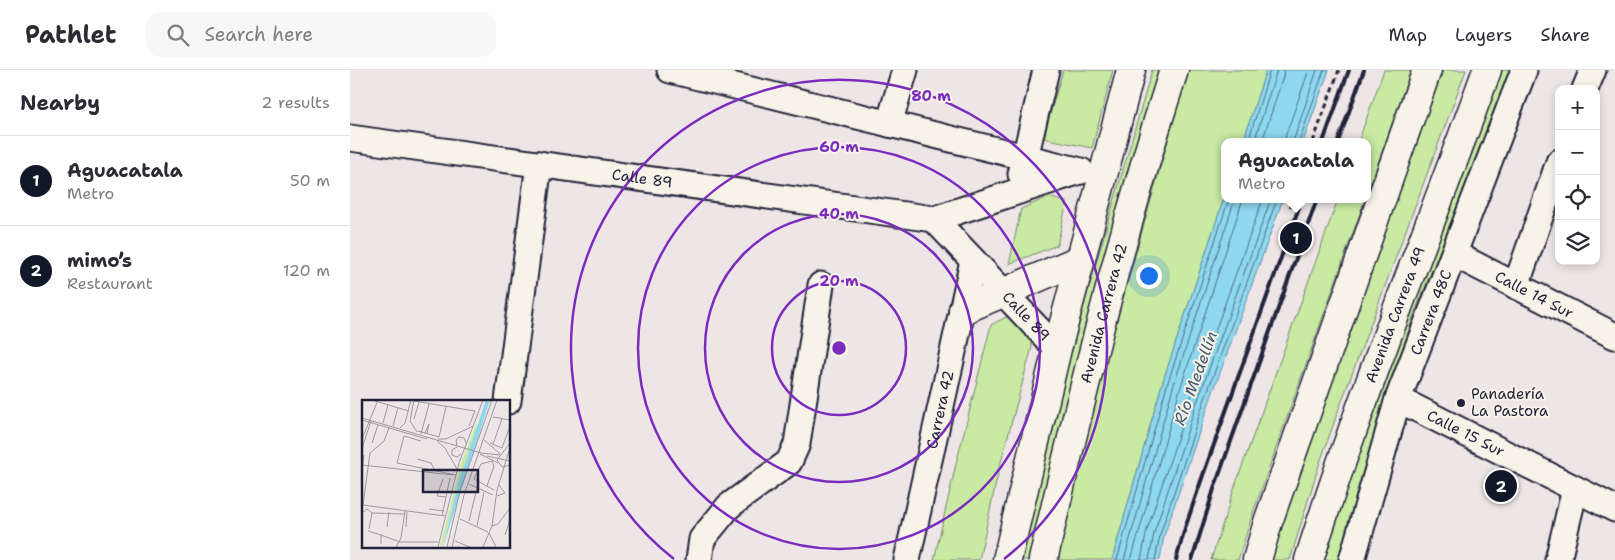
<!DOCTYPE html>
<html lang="en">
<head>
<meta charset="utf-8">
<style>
  :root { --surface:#fff; --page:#f7f7f7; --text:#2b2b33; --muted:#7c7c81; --line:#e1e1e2; --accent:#111827 }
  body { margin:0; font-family:"Shantell Sans",sans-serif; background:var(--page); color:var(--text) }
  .controls { position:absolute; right:15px; top:15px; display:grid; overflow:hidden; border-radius:10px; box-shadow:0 2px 8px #0003 }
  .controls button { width:45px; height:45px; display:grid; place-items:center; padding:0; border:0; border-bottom:1px solid var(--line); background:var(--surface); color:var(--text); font:25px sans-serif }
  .you { position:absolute; left:798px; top:205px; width:18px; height:18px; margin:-12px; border:4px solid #fff; border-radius:50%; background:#1a73e8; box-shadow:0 0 0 8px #1a73e833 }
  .badge { display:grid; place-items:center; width:32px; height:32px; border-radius:50%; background:var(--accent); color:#fff; font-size:16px; font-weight:700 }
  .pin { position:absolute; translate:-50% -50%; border:2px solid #fff; box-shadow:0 1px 5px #0006 }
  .popup { position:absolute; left:871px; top:68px; width:150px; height:65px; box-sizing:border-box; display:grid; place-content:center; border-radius:10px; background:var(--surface); filter:drop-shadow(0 1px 4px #0005); font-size:16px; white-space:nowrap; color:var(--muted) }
  .popup b { font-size:19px; color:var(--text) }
  .popup::after { content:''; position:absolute; left:50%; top:100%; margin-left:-10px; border:10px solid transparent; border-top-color:var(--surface) }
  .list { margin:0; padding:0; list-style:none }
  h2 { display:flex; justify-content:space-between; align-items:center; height:65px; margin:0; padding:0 20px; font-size:21px }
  h2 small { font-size:16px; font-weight:400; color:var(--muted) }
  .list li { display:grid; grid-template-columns:32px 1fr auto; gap:15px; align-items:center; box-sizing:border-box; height:90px; padding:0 20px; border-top:1px solid var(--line) }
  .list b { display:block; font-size:19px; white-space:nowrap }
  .list p { margin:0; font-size:16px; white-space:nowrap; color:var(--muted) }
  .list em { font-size:16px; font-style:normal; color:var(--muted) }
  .icon { flex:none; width:28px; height:28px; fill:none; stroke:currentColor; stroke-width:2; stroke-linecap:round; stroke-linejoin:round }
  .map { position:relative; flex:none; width:1265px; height:490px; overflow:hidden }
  header { display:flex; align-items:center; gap:30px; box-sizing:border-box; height:70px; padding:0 25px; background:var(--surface); border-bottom:1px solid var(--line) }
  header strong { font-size:24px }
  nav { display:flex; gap:28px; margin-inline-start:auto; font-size:18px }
  .search { width:350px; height:45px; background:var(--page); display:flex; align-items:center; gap:12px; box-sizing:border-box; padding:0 18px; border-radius:15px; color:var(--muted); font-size:19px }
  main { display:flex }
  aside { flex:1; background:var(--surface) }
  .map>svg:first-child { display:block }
</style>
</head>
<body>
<header>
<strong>Pathlet</strong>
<div class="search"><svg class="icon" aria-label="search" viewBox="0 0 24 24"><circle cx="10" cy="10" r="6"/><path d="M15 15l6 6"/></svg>Search here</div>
<nav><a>Map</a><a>Layers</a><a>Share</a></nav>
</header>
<main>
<aside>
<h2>Nearby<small>2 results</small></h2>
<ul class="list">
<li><span class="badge">1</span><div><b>Aguacatala</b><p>Metro</p></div><em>50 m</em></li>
<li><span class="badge">2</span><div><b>mimo’s</b><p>Restaurant</p></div><em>120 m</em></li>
</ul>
</aside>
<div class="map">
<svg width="1265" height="490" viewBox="0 0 1265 490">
  <rect width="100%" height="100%" fill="#eee6e6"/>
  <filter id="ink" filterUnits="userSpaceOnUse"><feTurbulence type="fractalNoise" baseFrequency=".02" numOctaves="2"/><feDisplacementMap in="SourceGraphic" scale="10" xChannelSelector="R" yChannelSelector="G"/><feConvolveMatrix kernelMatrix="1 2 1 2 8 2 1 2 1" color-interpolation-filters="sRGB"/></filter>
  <g filter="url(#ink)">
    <!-- green -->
    <path fill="#c8eaa3" stroke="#75866f" d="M713,0h50l-21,78 -49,-10z
      M802,0h10l-131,490h-12l50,-203z
      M838,0h78l-23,72h-18v53l-63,189 -50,176h-61l53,-195z
      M1034,0h27l-44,124v-52h-9z
      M1093,0h23l-129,344 -20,57 -27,89h-22z
      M1151,0h12l-100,247 -45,139 -28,104h-16l17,-74z
      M698,127l19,5 -10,43 -48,19 12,-55z
      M988,129h27l-110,308 -17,53h-27l23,-71z
      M656,247h11l12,12 3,18 -33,122 -20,91h-45l22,-96 35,-139z"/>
    <!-- water -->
    <path fill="#8ed8ef" stroke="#638fa7" d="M916,0h63l-26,72h-60z
      M875,125v4h58l-75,207 -44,130 -4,24h-48l50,-176z"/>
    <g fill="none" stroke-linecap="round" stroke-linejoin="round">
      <!-- shore -->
      <path stroke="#4d6b83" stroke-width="1" d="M898,72l22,-72
        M904,72l23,-72
        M912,72l21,-65 1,-7
        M935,72l1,-8 23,-64
        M943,72l24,-72
        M949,72l25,-72
        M767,490l50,-175 62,-186
        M774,490l49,-173 62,-188
        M781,490l49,-171 63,-190
        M791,490l6,-30 43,-130 73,-201
        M799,490l5,-27 43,-131 74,-203
        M805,490l5,-25 43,-131 74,-205"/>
      <defs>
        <g id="minor">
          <path d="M320,0l411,101"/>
          <path d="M1235,19l8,-19"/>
          <path d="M539,54l16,-54"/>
          <path id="s1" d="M0,68l584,81 146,-48"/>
          <path d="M671,104l25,-104"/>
          <path id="s2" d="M584,149l123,130"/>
          <path id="s3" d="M1104,184l161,82"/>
          <path d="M1166,216l43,-124"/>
          <path id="s4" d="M1048,329l217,110"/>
          <path d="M158,331l31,-237"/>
          <path d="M349,490l3,-21 27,-33 60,-44 8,-18 24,-159"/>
          <path id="s5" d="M557,490l66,-299"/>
          <path id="s6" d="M1002,490l46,-161 126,-329"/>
          <path d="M1208,490l17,-71"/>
        </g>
        <g id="highway">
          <path d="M613,240l118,-51"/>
          <path d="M657,490l50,-211 74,-279"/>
          <path id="s7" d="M693,490c38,-164 79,-329 131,-490"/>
          <path d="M907,490l11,-38 159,-452"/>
          <path id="s8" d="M959,490c52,-166 119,-327 178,-490"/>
        </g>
      </defs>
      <!-- minor casing -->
      <use href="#minor" stroke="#22223b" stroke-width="29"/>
      <!-- highway casing -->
      <use href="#highway" stroke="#22223b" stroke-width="31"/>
      <!-- path -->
      <path stroke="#22223b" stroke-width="3" stroke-dasharray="5 4" stroke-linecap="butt" d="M963,72l26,-72
        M940,137l3,-8"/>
      <!-- minor -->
      <use href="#minor" stroke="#f7f3e8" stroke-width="25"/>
      <!-- highway -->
      <use href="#highway" stroke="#f7f3e8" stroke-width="28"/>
      <!-- rail -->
      <path stroke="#22223b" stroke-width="4" d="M973,72l26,-72
        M988,72l26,-72
        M826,490l9,-32 17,-50 100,-279
        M842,490l22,-71 103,-290"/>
    </g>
  </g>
  <!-- distance rings -->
  <g fill="none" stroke="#7b2cbf" stroke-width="2.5">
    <circle cx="489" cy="278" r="67"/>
    <circle cx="489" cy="278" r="134"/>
    <circle cx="489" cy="278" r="201"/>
    <path d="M324 489A268 268 0 1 1 654 489"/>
  </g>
  <!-- markers -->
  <circle fill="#22223b" stroke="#f7f3e8" stroke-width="2" cx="1111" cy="333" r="5"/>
  <g text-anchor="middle" stroke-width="4" stroke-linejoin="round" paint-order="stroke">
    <!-- street labels -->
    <g font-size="15" fill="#22223b" stroke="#f7f3e8">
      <text dy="5" stroke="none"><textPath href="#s1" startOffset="295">Calle 89</textPath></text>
      <text dy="5" stroke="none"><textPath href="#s3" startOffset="90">Calle 14 Sur</textPath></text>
      <text dy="5" stroke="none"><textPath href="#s6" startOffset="260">Carrera 48C</textPath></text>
      <text dy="5" stroke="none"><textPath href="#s7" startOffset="254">Avenida Carrera 42</textPath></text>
      <text dy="5" stroke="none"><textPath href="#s8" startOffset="260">Avenida Carrera 49</textPath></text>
      <text dy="5" stroke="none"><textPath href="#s2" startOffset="134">Calle 89</textPath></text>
      <text dy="5" stroke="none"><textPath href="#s5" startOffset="154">Carrera 42</textPath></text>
      <text dy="5" stroke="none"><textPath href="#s4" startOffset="76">Calle 15 Sur</textPath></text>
    </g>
    <!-- poi labels -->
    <g font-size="15" fill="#22223b" stroke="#f7f3e8" text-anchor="start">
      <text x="1121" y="329">Panadería<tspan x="1121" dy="17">La Pastora</tspan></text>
    </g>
    <!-- water labels -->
    <g font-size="16" font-style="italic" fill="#425971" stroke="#f7f3e8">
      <text transform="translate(845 308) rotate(-70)" y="6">Río Medellín</text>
    </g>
  </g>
  <!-- overview -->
  <g transform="translate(12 330)">
    <rect width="148" height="148" fill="#eee6e6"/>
    <path d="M114,25l2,1 -20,58 -15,61 -3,2 21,-83z" fill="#c8eaa3"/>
    <path d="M124,0h4l-47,147 15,-63z" fill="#8ed8ef"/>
    <path fill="none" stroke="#9c98a2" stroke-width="1" d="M10,0l37,11M52,0l-4,21 7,11M52,1l61,10M131,17l17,3M0,18l119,35 19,2M52,19l5,-17M0,20l65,19M21,23l5,-18M31,26l5,-18M107,26l6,-15M38,28l5,-5 6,-23M56,31l21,6M63,33l4,-9 -2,10M59,34l8,-30M77,37l7,-30M0,39l16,-39M76,39h8l27,-13M121,39l17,15M59,41l-17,-5 -7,27 59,12M75,41l8,7 12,21M10,43l6,-18M128,43l12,5 8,-22M148,43l-13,17 5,7 8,-2M131,44l9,-25M95,46l-1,-6 3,-3 5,1 2,5M95,47l-5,3v5l5,2 4,-3M0,48l9,-27M118,54l18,9M125,56l23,5M55,59l14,4 3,6M0,65l91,10M0,70l2,-15M81,79l-6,17 9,1M112,79l7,-15 11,-3 2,5 -7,20M112,79l20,11M107,84l24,11M135,96l8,-3 -6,-8M1,105l7,-52 14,-12 5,-13M1,105l82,11M67,109l15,2M0,113l5,-4 5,4 -3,16M10,113l32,1M80,116l8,-38M98,119l28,13M107,121l8,-33M115,126l7,-34M130,126l6,-2 12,-16M25,127l2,-15M44,127l1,-16M6,131l13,4v9M127,133l7,14M19,135l19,7h38M143,135l5,-15M93,141l15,6M34,147l5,-9 4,-27M76,147l21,-84 24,-63M85,147l13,-56 32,-91M90,147l12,-52 33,-95M121,147l9,-21 5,-36 13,-42"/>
    <path fill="#22223b" fill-opacity="0.15" stroke="#22223b" stroke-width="2.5" d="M61,70h55v22h-55z"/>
    <rect width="148" height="148" fill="none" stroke="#22223b" stroke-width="2.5"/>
  </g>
  <circle cx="489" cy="278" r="8" fill="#7b2cbf" stroke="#f7f3e8" stroke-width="2.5"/>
  <g font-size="15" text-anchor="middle" font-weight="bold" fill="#7b2cbf" stroke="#f7f3e8" stroke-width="4" stroke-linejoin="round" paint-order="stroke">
    <text x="581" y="31">80 m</text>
    <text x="489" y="82">60 m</text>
    <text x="489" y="149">40 m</text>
    <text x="489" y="216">20 m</text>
  </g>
</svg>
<div class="controls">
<button>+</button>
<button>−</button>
<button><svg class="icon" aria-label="locate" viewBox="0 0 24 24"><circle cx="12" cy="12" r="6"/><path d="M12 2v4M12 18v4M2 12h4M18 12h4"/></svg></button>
<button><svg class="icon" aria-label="layers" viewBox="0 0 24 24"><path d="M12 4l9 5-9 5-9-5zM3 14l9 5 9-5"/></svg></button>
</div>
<div class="you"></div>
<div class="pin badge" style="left:946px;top:168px">1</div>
<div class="popup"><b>Aguacatala</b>Metro</div>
<div class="pin badge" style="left:1151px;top:416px">2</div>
</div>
</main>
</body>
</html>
